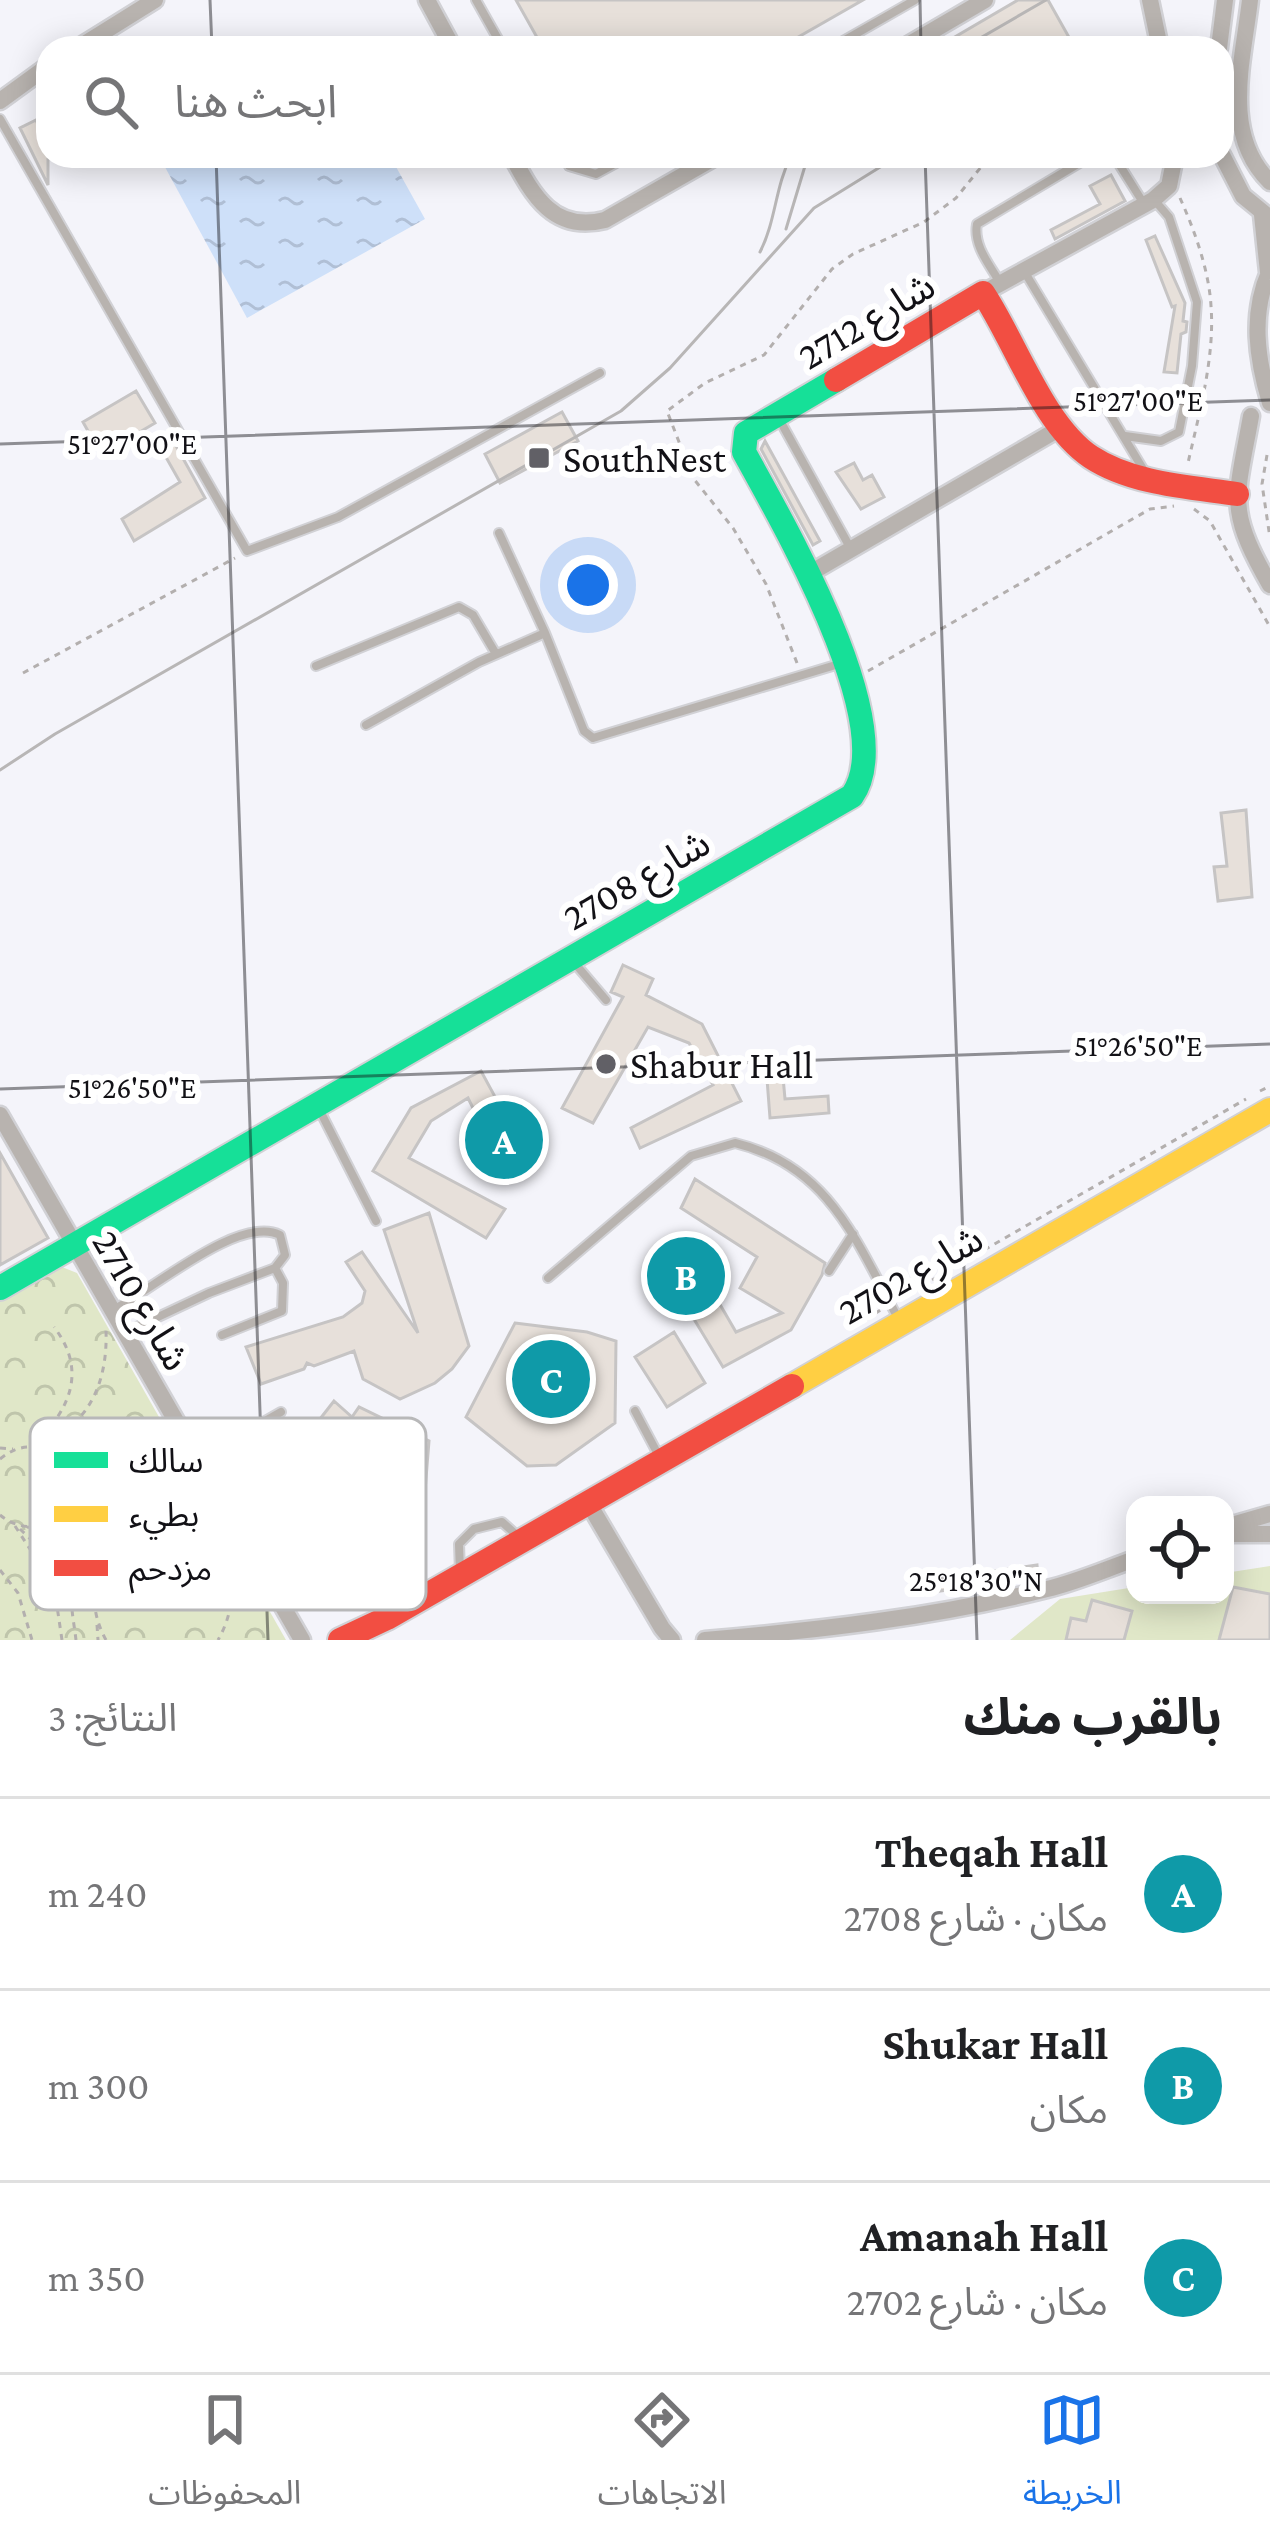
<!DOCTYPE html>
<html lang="ar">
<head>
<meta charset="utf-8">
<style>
  :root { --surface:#fff; --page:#f6f6f6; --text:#202124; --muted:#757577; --line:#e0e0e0; --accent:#1a73e8 }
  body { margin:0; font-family:"Crimson Pro","Noto Sans Arabic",serif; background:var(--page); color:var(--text); direction:rtl }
  .controls { position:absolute; right:36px; bottom:36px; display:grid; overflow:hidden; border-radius:24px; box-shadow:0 6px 30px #0003 }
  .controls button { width:108px; height:108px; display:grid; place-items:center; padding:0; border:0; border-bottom:3px solid var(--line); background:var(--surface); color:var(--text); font:60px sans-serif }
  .you { position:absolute; left:588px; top:585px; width:42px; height:42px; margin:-30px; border:9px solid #fff; border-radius:50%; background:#1a73e8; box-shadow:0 0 0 18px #1a73e833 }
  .badge { display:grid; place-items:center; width:78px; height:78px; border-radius:50%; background:var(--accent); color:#fff; font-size:39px; font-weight:700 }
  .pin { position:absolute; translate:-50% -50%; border:6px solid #fff; box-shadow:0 3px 12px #0006 }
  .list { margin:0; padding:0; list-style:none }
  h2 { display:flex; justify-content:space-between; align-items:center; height:156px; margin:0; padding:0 48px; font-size:51px }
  h2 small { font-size:39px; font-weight:400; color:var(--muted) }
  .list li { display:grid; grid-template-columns:78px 1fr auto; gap:36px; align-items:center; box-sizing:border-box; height:192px; padding:0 48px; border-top:3px solid var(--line) }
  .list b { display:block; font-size:45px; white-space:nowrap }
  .list p { margin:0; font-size:39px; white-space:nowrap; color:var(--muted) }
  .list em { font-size:39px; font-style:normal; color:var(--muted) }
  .icon { flex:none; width:66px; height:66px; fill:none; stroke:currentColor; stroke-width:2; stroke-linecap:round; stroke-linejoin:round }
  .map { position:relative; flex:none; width:1270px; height:1640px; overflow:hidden; direction:ltr }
  .search { position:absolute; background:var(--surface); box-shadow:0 6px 30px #0003; left:36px; right:36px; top:36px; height:132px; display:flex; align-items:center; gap:30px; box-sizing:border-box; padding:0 42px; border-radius:36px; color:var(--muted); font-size:45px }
  .sheet { height:732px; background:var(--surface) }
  nav { display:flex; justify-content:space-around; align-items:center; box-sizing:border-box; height:168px; border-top:3px solid var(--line); background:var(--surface); font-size:33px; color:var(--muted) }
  nav a { display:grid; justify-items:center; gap:6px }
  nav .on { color:var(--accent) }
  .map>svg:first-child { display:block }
</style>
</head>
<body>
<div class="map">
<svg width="1270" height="1640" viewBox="0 0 1270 1640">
  <defs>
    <pattern id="park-crowns" width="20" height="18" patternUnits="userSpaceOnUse" patternTransform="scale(3)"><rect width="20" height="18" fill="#e0e7c8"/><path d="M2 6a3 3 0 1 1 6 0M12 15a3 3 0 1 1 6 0" fill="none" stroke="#bfc5ab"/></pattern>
    <pattern id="water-ripples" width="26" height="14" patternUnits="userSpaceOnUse" patternTransform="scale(3)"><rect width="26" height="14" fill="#cee0f9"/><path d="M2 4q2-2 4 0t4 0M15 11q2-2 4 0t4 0" fill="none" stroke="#b0bfd5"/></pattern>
  </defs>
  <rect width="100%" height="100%" fill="#f4f4fa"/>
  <!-- park -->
  <path fill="url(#park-crowns)" d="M57,1265l20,8 209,367h-286v-346z"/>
  <!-- garden -->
  <path fill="#e0e7c8" d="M1270,1566v74h-260l50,-41 75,-12v8h90v-22z"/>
  <!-- water -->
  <path fill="url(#water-ripples)" d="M159,156h231l35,63 -178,99z"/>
  <!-- building -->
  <path fill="#e7e0da" stroke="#c6c4c4" stroke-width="3" d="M516,0h347l-84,48h-236z
    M1018,0h30l27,48h-139z
    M36,120l12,26v39l-28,-57z
    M1111,175l14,26 -70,38 -4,-9 49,-26 -10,-18z
    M1155,236l30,67 -2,18 4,1 -1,10 -5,2 -4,39 -13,-1 11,-66 -3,1 -26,-67z
    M136,391l19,32 -39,23 -7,-12 -15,8 -11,-20z
    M562,412l16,29 -78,42 -15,-29z
    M765,441l55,100 -7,4 -52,-96z
    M175,444l30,54 -71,43 -12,-22 58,-37 -17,-30z
    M854,463l9,17 9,-5 12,22 -23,12 -25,-37z
    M1246,810l6,87 -34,4 -4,-34 13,-1 -6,-53z
    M623,965l30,14 -7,16 56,29 39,77 -101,47 -9,-20 82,-43 -24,-42 -41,-16 -55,96 -31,-15 61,-111 -12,-5z
    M481,1071l49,90 -23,16 -39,-79 -37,23 -22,37 96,51 -19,29 -113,-67 38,-63z
    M783,1077l2,22 43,-3 1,17 -59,5 -3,-39z
    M0,1153l48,85 -48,27z
    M695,1179l130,84 -3,12 -31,55 -68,37 -57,-94 9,-5 -14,-22 18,-12 57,98 46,-19 -42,-25 17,-31 -76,-49z
    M429,1213l40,133 -17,23 -17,14 -35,16 -37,-20 -9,-28 -40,15 -7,-3 -3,6 -43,15 -15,-37 97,-30 19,-14 3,-12 -19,-29 16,-10 56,81 -34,-103z
    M515,1323l72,9 29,9 -1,82 -59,42 -29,1 -61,-49z
    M674,1332l31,51 -38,24 -32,-50z
    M334,1401l18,16 7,-10 70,34 -6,75 -11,-1 1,31 -76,-4 -3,-29 -24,20 -24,-45 7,-4 -5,-11 7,-6 -7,-7z
    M1037,1565l1,12 -98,14 -2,-12z
    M1233,1587l37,7v46h-51z
    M1092,1600l40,11 -8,29h-58l5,-22 15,3z"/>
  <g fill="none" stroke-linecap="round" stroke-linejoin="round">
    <defs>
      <path id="lane" d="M476,0l27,48
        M831,48l84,-48
        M0,119l247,432 91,-34 262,-144
        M564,156l5,10 27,8 33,-18
        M1114,156l30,48
        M1024,271l119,198
        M999,281c-10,-17 -26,-36 -22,-57l114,-68
        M778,417l74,134
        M1125,436l36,5 18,-9 13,-66 5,-64 -28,-85 -13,-15
        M499,533l46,100 39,98 9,7 246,-74
        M316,666l143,-59 14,8 23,39
        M366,725l113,-63 66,-29
        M572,960l34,40
        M319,1109l57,112
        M829,1271l24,-37
        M548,1278l143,-122 44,-13c95,23 122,100 164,177
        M111,1311c39,-19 128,-97 169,-76l5,20 -10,13 -66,25 -85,40
        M222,1335l60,-24 1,-28 -8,-15
        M635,1411l26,49
        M197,1460l84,-48
        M327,1572l18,-5 14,2 28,47
        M460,1572l-1,-28 15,-15 28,-7 19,17"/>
      <path id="street" d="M427,0l26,48
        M1150,0l10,48
        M1250,0c-7,61 -29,134 20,182
        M78,48l77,-48
        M903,48l82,-48
        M1219,48l6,-48
        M0,101l48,-35
        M1222,155l21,41 27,22
        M512,156c21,40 42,77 93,64l112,-64
        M1262,215l6,57
        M1270,270c-20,44 -13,89 0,133
        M983,293l170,-93 16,-14 6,-30
        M1251,416c-15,84 -25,92 19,169
        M812,572l250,-145
        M0,1115l302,525
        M589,1504l73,124 10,12
        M1225,1527l45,-13
        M1225,1534h45
        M705,1640c114,-10 231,-23 342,-51 30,-7 59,-20 88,-30"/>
      <path id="fast" d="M0,1288l852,-492c50,-70 -71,-276 -108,-344l2,-19 90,-53"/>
      <path id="slow" d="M792,1386l478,-276"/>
      <path id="jam" d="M836,380l147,-87c32,48 60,132 108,164 41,27 99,30 146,37
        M340,1640l47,-22 405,-232"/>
    </defs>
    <!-- lane casing -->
    <use href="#lane" stroke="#d1d1d5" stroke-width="12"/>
    <!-- street casing -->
    <use href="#street" stroke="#d1d1d5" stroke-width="21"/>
    <!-- fast casing -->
    <use href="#fast" stroke="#d1d1d5" stroke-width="28"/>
    <!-- slow casing -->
    <use href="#slow" stroke="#d1d1d5" stroke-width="28"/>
    <!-- jam casing -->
    <use href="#jam" stroke="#d1d1d5" stroke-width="28"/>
    <!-- path -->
    <path stroke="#b3afae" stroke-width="3" stroke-dasharray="6 6" stroke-linecap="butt" d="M1180,198c14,31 29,72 31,108 4,51 -12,108 -23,157
      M1267,455l-5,29 8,54
      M1194,509l16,12 60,106
      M797,663l-31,-79 -33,-56 -40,-50 -26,-67 38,-28 59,-28 68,-86 21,-15 71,-32 32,-24 34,-42
      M868,671l282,-162 24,-3
      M23,673l212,-115
      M1260,1091l10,-5
      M901,1298l345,-199
      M865,1320l17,-11
      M35,1444c36,-36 52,-74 19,-117
      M31,1446c56,-15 77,-61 75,-116
      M0,1448l13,1
      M0,1459c14,-11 28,-16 45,-8 51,25 6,105 -45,64
      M70,1487l25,22 28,9
      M15,1526l39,60 8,54
      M27,1527l42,6 37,-5
      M20,1529l30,29 20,33
      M0,1570l18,23 14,47
      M97,1625l1,15
      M76,1640c-2,-18 -7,-38 -3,-56 14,-71 92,-90 147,-53
      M106,1640c-50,-91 76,-156 118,-72 12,25 7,49 -6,72"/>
    <!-- lane -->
    <use href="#lane" stroke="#b8b3af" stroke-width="8"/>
    <!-- street -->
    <use href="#street" stroke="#b8b3af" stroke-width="16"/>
    <!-- fast -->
    <use href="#fast" stroke="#16e098" stroke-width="24"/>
    <!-- slow -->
    <use href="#slow" stroke="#ffcf43" stroke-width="24"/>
    <!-- jam -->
    <use href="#jam" stroke="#f24e42" stroke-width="24"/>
    <!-- tram -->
    <path stroke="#b8b6b6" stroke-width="3" d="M963,48l83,-48
      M786,229l22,-73
      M760,252c16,-31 15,-65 31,-96
      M0,770l55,-36 566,-323 49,-43 144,-160 84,-52"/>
  </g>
  <!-- ticks -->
  <path fill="none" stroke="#121116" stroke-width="3" stroke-opacity="0.45" d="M210,0l2,48M920,0l1,48M216,156l52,1484M925,156l52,1484M0,444l1270,-44M0,1089l1270,-45"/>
  <!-- markers -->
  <g fill="#616066" stroke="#fff" stroke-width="4.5">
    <rect x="527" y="446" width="24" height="24" rx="6"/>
    <circle cx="606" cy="1064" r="12"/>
  </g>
  <g text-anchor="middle" stroke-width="12" stroke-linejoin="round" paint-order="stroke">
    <!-- street labels -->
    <g font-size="39" fill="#121116" stroke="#fff">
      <text transform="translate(866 320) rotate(-31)" y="14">شارع 2712</text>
      <text transform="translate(636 879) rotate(-30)" y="14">شارع 2708</text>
      <text transform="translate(910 1274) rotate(-30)" y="14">شارع 2702</text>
      <text transform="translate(142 1300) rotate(60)" y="14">شارع 2710</text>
    </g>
    <!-- poi labels -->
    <g font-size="39" fill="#121116" stroke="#fff" text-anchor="start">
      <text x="563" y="472">SouthNest</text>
      <text x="630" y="1078">Shabur Hall</text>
    </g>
  </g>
  <!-- legend -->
  <rect x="30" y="1418" width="396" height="192" rx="18" fill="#fff" stroke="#b8b8b9" stroke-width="3"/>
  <rect x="54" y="1452" width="54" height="16" fill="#16e098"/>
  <rect x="54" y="1506" width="54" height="16" fill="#ffcf43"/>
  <rect x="54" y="1560" width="54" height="16" fill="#f24e42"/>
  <g font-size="33" fill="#121116">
    <text x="129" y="1472">سالك</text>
    <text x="129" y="1526">بطيء</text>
    <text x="129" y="1580">مزدحم</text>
  </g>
  <g font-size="30" text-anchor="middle" fill="#121116" stroke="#fff" stroke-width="12" stroke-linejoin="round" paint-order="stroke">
    <text x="1138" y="411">51°27'00"E</text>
    <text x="132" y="454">51°27'00"E</text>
    <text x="1138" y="1056">51°26'50"E</text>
    <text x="132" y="1098">51°26'50"E</text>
    <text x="976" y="1591">25°18'30"N</text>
  </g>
</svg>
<div class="controls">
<button><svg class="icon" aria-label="locate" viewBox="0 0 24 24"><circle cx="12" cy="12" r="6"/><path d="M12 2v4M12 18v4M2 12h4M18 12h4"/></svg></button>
</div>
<div class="you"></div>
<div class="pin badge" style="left:504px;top:1140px;background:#0f9aa8">A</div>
<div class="pin badge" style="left:686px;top:1276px;background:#0f9aa8">B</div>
<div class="pin badge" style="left:551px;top:1379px;background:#0f9aa8">C</div>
<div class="search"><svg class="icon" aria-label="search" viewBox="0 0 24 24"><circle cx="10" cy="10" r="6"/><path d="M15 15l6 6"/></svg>ابحث هنا</div>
</div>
<section class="sheet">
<h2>بالقرب منك<small>النتائج: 3</small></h2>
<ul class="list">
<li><span class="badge" style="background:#0f9aa8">A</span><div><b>Theqah Hall</b><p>مكان · شارع 2708</p></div><em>240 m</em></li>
<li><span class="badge" style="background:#0f9aa8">B</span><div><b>Shukar Hall</b><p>مكان</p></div><em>300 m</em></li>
<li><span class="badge" style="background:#0f9aa8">C</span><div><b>Amanah Hall</b><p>مكان · شارع 2702</p></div><em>350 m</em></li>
</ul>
</section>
<nav>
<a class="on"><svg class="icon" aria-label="map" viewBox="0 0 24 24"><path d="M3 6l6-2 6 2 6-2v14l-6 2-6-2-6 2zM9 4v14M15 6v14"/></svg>الخريطة</a>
<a><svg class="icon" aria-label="directions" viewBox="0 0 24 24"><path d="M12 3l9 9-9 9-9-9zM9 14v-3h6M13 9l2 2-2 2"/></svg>الاتجاهات</a>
<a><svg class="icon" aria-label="saved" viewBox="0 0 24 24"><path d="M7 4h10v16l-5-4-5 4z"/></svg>المحفوظات</a>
</nav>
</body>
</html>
